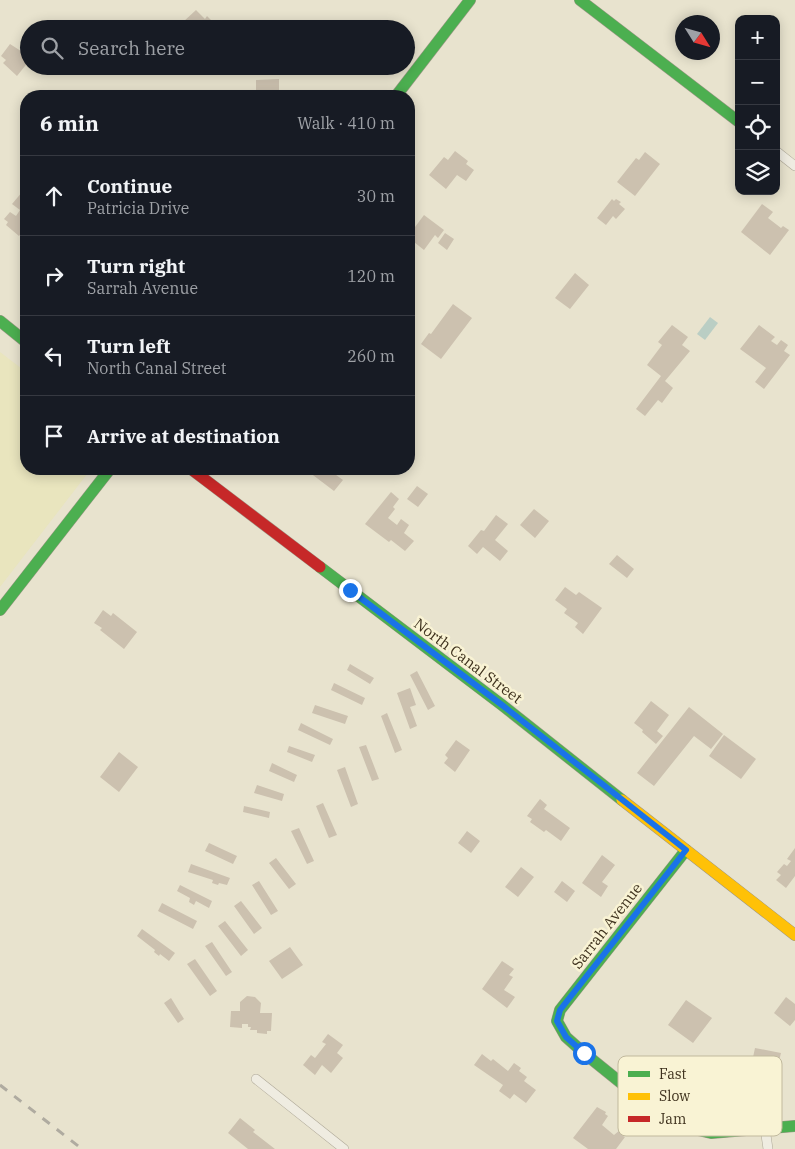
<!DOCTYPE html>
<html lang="en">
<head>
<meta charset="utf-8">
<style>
  :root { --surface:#171b24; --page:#20242c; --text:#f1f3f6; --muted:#9ea1a6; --line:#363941 }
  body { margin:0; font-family:"IBM Plex Serif",serif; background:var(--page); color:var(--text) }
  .controls { position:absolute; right:15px; top:15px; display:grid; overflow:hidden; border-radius:10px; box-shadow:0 2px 12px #0003 }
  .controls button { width:45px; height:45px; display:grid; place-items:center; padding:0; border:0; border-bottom:1px solid var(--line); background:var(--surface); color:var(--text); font:25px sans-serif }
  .compass { position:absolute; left:675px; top:15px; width:45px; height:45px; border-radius:50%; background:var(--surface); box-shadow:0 2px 12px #0003; rotate:127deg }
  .stop { position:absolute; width:15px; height:15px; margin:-11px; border:4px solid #1a73e8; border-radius:50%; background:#fff }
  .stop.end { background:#1a73e8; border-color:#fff; box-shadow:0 1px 5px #0008 }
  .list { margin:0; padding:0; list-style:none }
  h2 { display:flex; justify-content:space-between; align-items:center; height:65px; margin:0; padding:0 20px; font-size:21px }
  h2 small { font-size:16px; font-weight:400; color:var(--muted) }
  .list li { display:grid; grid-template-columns:32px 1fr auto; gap:15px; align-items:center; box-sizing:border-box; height:80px; padding:0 20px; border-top:1px solid var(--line) }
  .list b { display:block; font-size:19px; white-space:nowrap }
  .list p { margin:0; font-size:16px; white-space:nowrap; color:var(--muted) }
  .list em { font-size:16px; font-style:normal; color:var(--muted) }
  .icon { flex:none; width:28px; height:28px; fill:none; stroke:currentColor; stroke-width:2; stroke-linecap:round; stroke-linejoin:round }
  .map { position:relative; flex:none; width:795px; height:1149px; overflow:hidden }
  .search { position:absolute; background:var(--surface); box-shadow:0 2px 12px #0003; left:20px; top:20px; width:395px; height:55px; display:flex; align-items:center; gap:12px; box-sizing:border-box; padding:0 18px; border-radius:28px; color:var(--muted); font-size:19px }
  .panel { position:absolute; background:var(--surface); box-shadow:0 2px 12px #0003; left:20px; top:90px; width:395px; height:385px; border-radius:20px }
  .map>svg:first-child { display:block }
</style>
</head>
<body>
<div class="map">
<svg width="795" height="1149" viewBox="0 0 795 1149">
  <rect width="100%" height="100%" fill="#e8e3ce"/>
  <!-- farmland -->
  <path fill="#e9e5be" d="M0,352l26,20v97h65l-91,118z"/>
  <!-- water -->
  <path fill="#bacec4" d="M710,317l8,6 -13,17 -8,-6z"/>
  <!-- building -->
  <path fill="#ccc1af" d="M196,10l9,9 2,-3 13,13h-30l-7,-7z
    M10,44l14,9 5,-6v14l-12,15 -14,-13 3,-3 -5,-4z
    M279,79v15h-8v2h-15v-16z
    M455,151l13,10 -2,3 8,6 -8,11 -9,-6 -11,14 -17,-14 15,-18 4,3z
    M645,152l15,12 -25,32 -18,-14 19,-24 3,2z
    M23,191l3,2 -1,43 -4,-3 -2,3 -13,-11 2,-3 -4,-3 6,-7 6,4 4,-6 -8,-6z
    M612,199l2,2 2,-2 5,3 -2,2 6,5 -9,10 -3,-3 -7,9 -9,-7z
    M762,204l11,8 -5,6 13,10 2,-2 6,4 -19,25 -29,-23z
    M424,215l20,15 -6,8 -3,-3 -11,15 -15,-12v-3z
    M445,233l9,6 -7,11 -9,-7z
    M409,264l6,4 -6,8z
    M575,273l14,12 -19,24 -15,-11z
    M453,304l19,14 -31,41 -20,-15 8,-11 2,1z
    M672,325l16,12 -6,8 8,6 -25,30 8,7 -11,15 -4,-3 -13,16 -9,-7 25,-33 -14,-11 15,-20 -4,-3z
    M759,325l16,12 -4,4 6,4 4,-5 7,5 -4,6 6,4 -26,34 -9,-7 11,-14 -26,-19z
    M305,469h30l-3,3 11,8 -9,11z
    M417,486l11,8 -10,13 -11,-8z
    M391,492l8,7 -6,8 2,2 -7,9 9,7 4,-6 8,6 -5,8 10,8 -9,10 -14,-11 -2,2 -24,-18z
    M534,509l15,12 -14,17 -15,-13z
    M496,515l12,9 -13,16 13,11 -8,10 -17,-14 -6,7 -9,-8 13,-16 3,1z
    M617,555l17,14 -7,9 -18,-14z
    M565,587l11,8 3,-3 23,16 -19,26 -8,-7 3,-4 -14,-10 3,-4 -12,-9z
    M103,610l8,6 2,-3 24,19 -13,17 -24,-19 2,-2 -8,-5z
    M350,664l24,14 -4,6 -23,-14z
    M417,671l18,35 -7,4 -18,-35z
    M334,683l31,15 -3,7 -31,-15z
    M410,688l6,17 -6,2 7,19 -7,3 -13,-36z
    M651,701l18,14 -12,16 6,5 -7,8 -14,-12 1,-2 -9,-7z
    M315,705l33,11 -3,8 -33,-11z
    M689,707l34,27 -12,15 -17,-13 -40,50 -17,-13z
    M387,713l15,37 -7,3 -14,-37z
    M301,723l32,16 -3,6 -32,-15z
    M724,735l32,24 -15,20 -32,-23z
    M456,740l14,10 -15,22 -11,-9 4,-5 -3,-3z
    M366,745l13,34 -7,2 -13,-34z
    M289,746l26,9 -3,7 -25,-10z
    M119,752l19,15 -19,25 -19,-15z
    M272,763l25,12 -3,7 -25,-11z
    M345,767l13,37 -7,3 -14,-37z
    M257,785l27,9 -2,7 -28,-8z
    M540,799l7,6 -3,4 26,19 -9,13 -15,-11 -2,2 -14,-10 2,-3 -5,-3z
    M323,803l14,32 -8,3 -13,-32z
    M244,806l26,6 -1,6 -26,-6z
    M299,828l15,33 -7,3 -16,-33z
    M467,831l13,10 -9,12 -13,-10z
    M209,843l28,13 -4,8 -28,-13z
    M795,848v28l-9,12 -10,-8 5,-5 -4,-3 7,-8 3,2 4,-5 -4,-2z
    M602,855l13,10 -13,17 6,4 -7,11 -19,-14z
    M276,858l20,26 -7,5 -20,-26z
    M191,864l39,14 -3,7 -8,-2 -1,2 -6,-2 1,-3 -25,-8z
    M521,867l13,10 -16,20 -13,-10z
    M259,881l19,30 -7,4 -19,-30z
    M562,881l13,10 -8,11 -13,-10z
    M180,885l32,16 -3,7 -13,-7 -2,4 -5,-3 1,-4 -13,-7z
    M241,901l21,27 -8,6 -20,-28z
    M162,903l35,18 -4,8 -35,-18z
    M225,921l23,29 -7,6 -23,-30z
    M142,929l33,24 -6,8 -9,-7 -1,2 -5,-4 1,-2 -18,-14z
    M212,942l20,30 -6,4 -21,-30z
    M290,947l13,18 -21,14 -13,-18z
    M195,959l22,32 -7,5 -23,-32z
    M502,961l12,8 -5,6 4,2 -9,13 11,7 -8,11 -25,-19z
    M247,996l8,1 6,6 -1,10h12l-1,18h-4v3l-10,-1v-3h-7l1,-3h-3v-3h-6v4l-12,-1 1,-16h9v-9z
    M786,997l9,7v16l-5,6 -16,-13z
    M171,998l13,21 -6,4 -14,-20z
    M686,1000l26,18 -19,25 -25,-18z
    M328,1034l15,11 -6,8 6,5 -12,15 -9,-8 -7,10 -12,-10 8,-10 4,3 11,-14 -4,-2z
    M755,1048l26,5 -4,16 -12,-2 -2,12 -14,-3z
    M482,1054l9,7 2,-2 15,12 6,-8 7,5 -2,3 8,6 -3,4 12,9 -10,13 -12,-9 -4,5 -11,-8 4,-6 -29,-20z
    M597,1107l9,5 -1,2 3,2 -6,9 12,10 6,-5 4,4 -1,2 2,1 -9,12h-28l-15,-11z
    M240,1118l15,12 -2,2 22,17h-27l-20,-16z"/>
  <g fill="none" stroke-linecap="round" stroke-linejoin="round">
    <defs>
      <path id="street" d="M776,151l19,15
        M256,1079l88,70
        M765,1128l3,21"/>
      <path id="fast" d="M580,0l159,122
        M396,96l74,-96
        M0,321l26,21
        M320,567l182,138 120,95
        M0,610l110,-141
        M686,850l-126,160 -3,11 9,16 18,16 52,42 45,31 30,7 84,-7"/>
      <path id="slow" d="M622,800l173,135"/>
      <path id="jam" d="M191,469l129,98"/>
    </defs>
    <!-- street casing -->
    <use href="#street" stroke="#ada797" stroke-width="10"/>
    <!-- fast casing -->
    <use href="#fast" stroke="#9d9787" stroke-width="12"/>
    <!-- slow casing -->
    <use href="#slow" stroke="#9d9787" stroke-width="12"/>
    <!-- jam casing -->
    <use href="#jam" stroke="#9d9787" stroke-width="12"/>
    <!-- street -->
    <use href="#street" stroke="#efece1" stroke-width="9"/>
    <!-- fast -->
    <use href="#fast" stroke="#4caf50" stroke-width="11"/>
    <!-- slow -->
    <use href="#slow" stroke="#ffc107" stroke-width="11"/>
    <!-- jam -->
    <use href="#jam" stroke="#c62828" stroke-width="11"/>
    <!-- rail -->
    <path stroke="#afaba0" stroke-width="3" stroke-dasharray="9 9" stroke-linecap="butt" d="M0,1085l82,64"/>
  </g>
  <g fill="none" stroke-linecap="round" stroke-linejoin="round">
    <!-- route -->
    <path stroke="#1a73e8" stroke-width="6" d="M350,590l152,115 184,145 -126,160 -3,11 9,16 18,16"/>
  </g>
  <g text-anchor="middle" stroke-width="5" stroke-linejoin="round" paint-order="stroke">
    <!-- street labels -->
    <g font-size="15" fill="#3e311d" stroke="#f9f3d4">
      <text transform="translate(468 661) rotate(37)" y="5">North Canal Street</text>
      <text transform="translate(607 926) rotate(-52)" y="5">Sarrah Avenue</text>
    </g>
  </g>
  <!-- legend -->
  <rect x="618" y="1056" width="164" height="80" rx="8" fill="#f9f3d4" stroke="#c1b99d" stroke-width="1"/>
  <rect x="628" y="1071" width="22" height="6" fill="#4caf50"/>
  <rect x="628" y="1093" width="22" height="7" fill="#ffc107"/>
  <rect x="628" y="1116" width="22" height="6" fill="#c62828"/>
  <g font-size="14" fill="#3e311d">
    <text x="659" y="1079">Fast</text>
    <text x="659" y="1101">Slow</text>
    <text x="659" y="1124">Jam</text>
  </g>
</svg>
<div class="controls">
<button>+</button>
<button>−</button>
<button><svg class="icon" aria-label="locate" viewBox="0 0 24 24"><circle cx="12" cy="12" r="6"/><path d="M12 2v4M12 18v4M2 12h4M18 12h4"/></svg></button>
<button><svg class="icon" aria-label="layers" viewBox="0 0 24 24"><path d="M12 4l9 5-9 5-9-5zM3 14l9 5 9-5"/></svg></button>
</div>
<svg class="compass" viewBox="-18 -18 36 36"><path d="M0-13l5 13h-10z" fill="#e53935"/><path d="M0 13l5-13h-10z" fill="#9ea1a6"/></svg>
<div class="stop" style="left:584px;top:1053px"></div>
<div class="stop end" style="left:350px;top:590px"></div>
<div class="search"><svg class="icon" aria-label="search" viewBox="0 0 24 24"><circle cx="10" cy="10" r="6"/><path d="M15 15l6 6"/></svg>Search here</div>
<section class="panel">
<h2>6 min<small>Walk · 410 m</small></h2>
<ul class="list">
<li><svg class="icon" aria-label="ahead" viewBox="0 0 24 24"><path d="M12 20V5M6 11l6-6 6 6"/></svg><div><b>Continue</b><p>Patricia Drive</p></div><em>30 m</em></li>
<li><svg class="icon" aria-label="right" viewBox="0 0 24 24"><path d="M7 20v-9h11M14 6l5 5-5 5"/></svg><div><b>Turn right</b><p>Sarrah Avenue</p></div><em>120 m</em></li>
<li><svg class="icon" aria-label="left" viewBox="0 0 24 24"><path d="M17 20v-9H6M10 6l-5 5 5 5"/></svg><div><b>Turn left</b><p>North Canal Street</p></div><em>260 m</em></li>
<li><svg class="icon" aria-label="arrive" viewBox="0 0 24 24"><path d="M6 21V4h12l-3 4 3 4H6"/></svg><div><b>Arrive at destination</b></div></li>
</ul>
</section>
</div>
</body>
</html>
